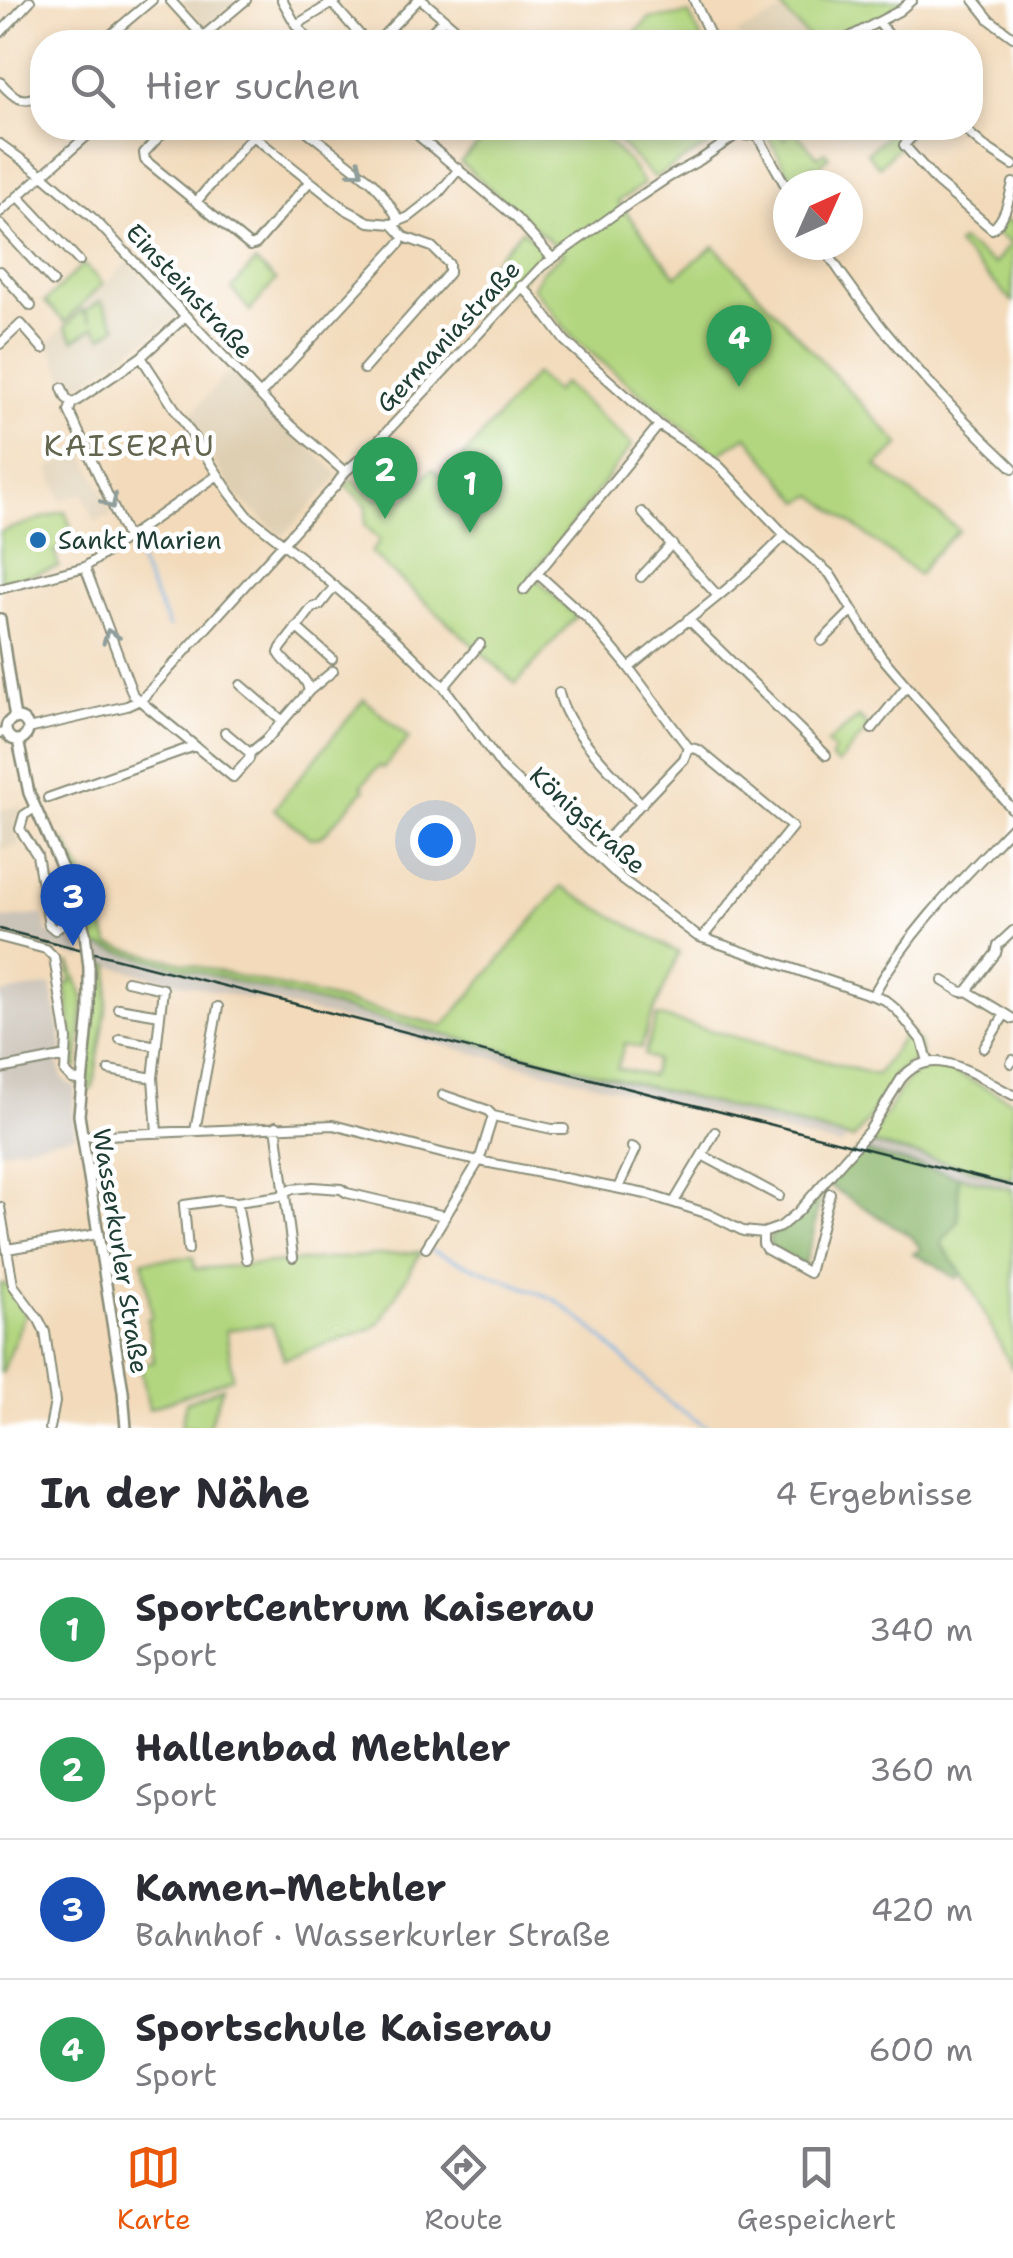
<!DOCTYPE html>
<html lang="de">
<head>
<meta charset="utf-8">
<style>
  :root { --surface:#fff; --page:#f7f7f7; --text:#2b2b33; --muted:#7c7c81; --line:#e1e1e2; --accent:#ea580c }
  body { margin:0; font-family:"Shantell Sans",sans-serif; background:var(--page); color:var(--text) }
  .compass { position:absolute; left:773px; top:170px; width:90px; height:90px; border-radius:50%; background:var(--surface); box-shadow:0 5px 15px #0003; rotate:45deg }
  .you { position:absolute; left:435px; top:840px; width:35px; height:35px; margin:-25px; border:8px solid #fff; border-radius:50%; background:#1a73e8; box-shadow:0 0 0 15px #1a73e833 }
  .badge { display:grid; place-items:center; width:65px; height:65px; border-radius:50%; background:var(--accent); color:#fff; font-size:32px; font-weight:700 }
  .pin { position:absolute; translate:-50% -82px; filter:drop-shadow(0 2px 5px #0008) }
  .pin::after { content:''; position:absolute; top:52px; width:35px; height:30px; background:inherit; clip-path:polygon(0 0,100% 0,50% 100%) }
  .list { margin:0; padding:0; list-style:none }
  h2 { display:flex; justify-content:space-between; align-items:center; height:130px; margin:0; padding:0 40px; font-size:42px }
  h2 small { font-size:32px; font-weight:400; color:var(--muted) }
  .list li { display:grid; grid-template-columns:65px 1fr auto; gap:30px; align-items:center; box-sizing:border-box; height:140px; padding:0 40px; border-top:2px solid var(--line) }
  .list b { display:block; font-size:38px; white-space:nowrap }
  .list p { margin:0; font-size:32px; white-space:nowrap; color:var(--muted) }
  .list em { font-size:32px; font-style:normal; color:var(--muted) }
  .icon { flex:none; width:55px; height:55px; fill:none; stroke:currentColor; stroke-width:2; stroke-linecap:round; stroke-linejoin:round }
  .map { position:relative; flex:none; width:1013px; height:1428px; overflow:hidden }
  .search { position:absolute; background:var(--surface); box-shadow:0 5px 15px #0003; left:30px; right:30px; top:30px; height:110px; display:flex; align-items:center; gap:25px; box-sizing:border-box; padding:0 35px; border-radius:40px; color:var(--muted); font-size:38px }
  .sheet { height:690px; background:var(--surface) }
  nav { display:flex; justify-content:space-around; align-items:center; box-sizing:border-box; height:140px; border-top:2px solid var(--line); background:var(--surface); font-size:28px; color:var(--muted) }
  nav a { display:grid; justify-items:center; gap:5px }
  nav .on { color:var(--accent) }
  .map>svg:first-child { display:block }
</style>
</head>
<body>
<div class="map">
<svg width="1013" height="1428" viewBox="0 0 1013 1428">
  <rect width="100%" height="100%" fill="#fff"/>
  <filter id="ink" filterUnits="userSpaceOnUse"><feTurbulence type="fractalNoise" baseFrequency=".01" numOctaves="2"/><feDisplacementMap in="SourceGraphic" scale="20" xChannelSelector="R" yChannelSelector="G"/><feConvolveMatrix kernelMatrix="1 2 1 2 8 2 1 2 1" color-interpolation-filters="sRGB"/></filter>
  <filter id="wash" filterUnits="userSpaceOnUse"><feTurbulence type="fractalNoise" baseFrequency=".0048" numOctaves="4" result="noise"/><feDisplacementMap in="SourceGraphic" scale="40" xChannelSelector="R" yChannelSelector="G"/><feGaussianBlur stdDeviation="2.25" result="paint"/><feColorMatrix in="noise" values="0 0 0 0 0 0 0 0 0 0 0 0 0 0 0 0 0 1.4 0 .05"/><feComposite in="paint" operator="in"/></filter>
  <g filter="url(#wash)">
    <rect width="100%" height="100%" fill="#f2daba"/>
    <!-- built -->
    <path fill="#decfb2" d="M181,0h58l-34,28z
      M782,12l27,30h-68l-4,-9z
      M128,261l52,54 -108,76 -24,-48z
      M231,368l53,56 55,51 -57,62 -48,-44 -47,-74z
      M83,452l30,62 -18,8 -12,-29 -22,7 -12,-32z
      M24,805l-9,18 4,22 -19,4v-39z"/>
    <!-- industrial -->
    <path fill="#cac3b8" d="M42,914l6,19 33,9 2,17 -48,-17 -35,-8v-17l7,2z
      M93,945l319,80 435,113 -6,8 -572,-145 -21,-2 -138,-33 -15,-4z
      M51,985l12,62 -5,17 3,11 5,7 9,5 -2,22 2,26 -75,16v-157z
      M869,1143l144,36v11l-150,-38z"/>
    <!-- green -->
    <path fill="#b2d67f" stroke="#688a5a" stroke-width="2.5" d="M796,0h112l-18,12 -60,30h-18l-32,-36z
      M689,14l14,28h-77l23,-23z
      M495,128h99l35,34 15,22 -26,18 58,74 38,-30 186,199 -24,21 83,64 -30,29 -10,16 -105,-80 -13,7 -54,-66 -30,19 -144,-117 -40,-51 8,-15 23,-19 -104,-91z
      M605,128h121l-2,7 -70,43z
      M770,128h7l7,11 11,-11h7l-5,6 21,23 6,-5 5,5 -12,11 -3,-3 -12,9 -1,7h-8l-23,-41z
      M895,128h21l-37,39 -12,-14z
      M1004,220l9,3v79l-56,-57 4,-4 34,23 15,-21 -14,-9z
      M522,230l23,20 1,5 -41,40 -23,-22z
      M255,262l21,18 -26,31 -18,-22z
      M83,264l20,19 -38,39 -20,-20z
      M101,301l16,26 -15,10 -7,-10 -21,13 -9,-13 17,-17 9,12 -6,-11z
      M535,374l20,18 8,-9 69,62 -75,100 -26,29 45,42 -60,68 -145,-131 9,-13 -15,-15 2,-19 -21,-20 6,-7 25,21 11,-11 16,12 28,-32 12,10z
      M65,511l12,33 -23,7 5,16 -58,16 -1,-51z
      M364,699l45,39 -26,30 -4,-2 -17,19 3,4 -39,43 -6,5 -10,1 -36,-29z
      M859,717l10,10 -31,37 -7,-6 3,-8 -7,-7z
      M58,841h7l27,52 17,52 335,81 117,-139 118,66 -30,70 -8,25 -16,-5 -8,25 34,8 5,-16 -12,-5 13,-39 220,59 30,-44 13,13 1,11 -23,16 -30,49 -15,19 -760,-194 -13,-53z
      M95,962l15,4 -3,38 -14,83 -7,6 10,-90z
      M68,963h2l14,36 -7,69 -5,-2 2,-15 -8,-67 5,-1z
      M930,1065l20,2 1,4 62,30v78l-148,-37c9,-11 18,-22 25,-35 11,-19 18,-34 40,-42z
      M958,1176l55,14v180l-41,-81 -31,-46 17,-21z
      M421,1252l-41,70 -7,6 -89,31 -12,-35 -46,6 7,47 -84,32 -9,-45 14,-2 -7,-43 5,-2 -9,-56 50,-4 2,12z
      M0,1284h7l18,30 -23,59 -2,-2z
      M223,1387l-15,41h-27l5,-26z"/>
    <!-- forest -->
    <path fill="#8db76e" stroke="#567a51" stroke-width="2.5" d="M858,1150l100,26v46l-17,21 21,32 -6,4 -21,-15 -22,-10 8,-5 -9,-12 -84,-52z
      M821,1192l-7,39 -10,35 -35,-21 1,-9 20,-11z"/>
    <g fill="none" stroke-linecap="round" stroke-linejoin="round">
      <!-- stream -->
      <path stroke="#6fafe3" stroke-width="2.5" d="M130,542l39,85
        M430,1250l124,49 34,26 82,78 38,25"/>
    </g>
  </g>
  <g filter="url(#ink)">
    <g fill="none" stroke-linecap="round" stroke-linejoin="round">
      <defs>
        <path id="minor" d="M170,0l38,42
          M282,0l14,25 15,17
          M422,0l49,42
          M694,0l19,42
          M974,0l16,20 23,17
          M332,3l34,39
          M878,22l17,20
          M296,25l41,-25
          M0,33l30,-32
          M102,42l50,-42
          M196,42l50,-42
          M377,42l41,-42
          M422,42l22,-23
          M840,42l59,-31 13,-11
          M0,82c14,16 23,24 42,11
          M167,128l-23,25 1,7 105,86 6,-2 54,-63
          M243,128l102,81 24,13 23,2 17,-7 29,-23 21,-25
          M303,128l69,54 9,10 19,29
          M409,128l107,90 36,40
          M735,128c7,10 18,10 25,0
          M920,128l-16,17 34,38 54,46c13,-9 17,-30 21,-46
          M963,128l21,18 29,19
          M756,133l32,57
          M426,141l11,-13
          M0,144l43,31 52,45 181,192 69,60
          M18,196l61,65
          M196,202l57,-67
          M0,212l96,-84
          M0,224l53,58
          M822,245c54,83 119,155 191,223
          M0,271l31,35
          M521,286l10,10 34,45 94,84 59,40 67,70 45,39 51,82 132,154
          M0,344l21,-20 22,25
          M141,357l89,136 18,23 61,48 83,72 52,51 59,81 120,112 74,56 188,64 12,10 25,31 6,20
          M364,369l85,-96v-9l-17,-17 -28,-10 -12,-13
          M62,388l4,10 6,5 3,-1 66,-45 45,-41
          M260,395l140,-152
          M72,403l-3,8 58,126
          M642,512l76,84
          M85,567l48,128 100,82 16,-18 1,-6 17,-14 42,-48c-3,-18 -22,-23 -30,-38l2,-5 31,-40 8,-3 15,-19
          M538,574l50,45 41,49 59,79 -4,12 -90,94
          M641,577l31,-33
          M0,589l85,-22 133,-92
          M524,590l135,-165
          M688,619l138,136
          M296,627l36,32
          M822,641l30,-30
          M629,668c52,-44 109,-83 156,-133
          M241,685l42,36
          M444,687l36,-43
          M309,691l24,-20
          M559,693c8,37 56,83 83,111
          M28,729l99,-23 15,-7 194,-214 9,-13 22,-19 174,-186 89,-64 39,-26 31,-17 39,-27
          M872,729l34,-42
          M225,732l25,21
          M0,733l6,-2
          M688,747l11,3 93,77 -90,111
          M48,798l147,-52
          M35,808l-11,7 -4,14 17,26 12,70 6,5 8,-6 -1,-7 -16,-11
          M1013,931l-15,14 -2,8 -29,38 46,28
          M0,937l46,12 8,8 13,82 -2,33 7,7 10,2
          M127,981l36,8 -10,89 4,55
          M943,981l18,11 6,-1
          M873,995c36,-65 89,-116 140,-169
          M118,1008l42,7
          M120,1039l37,7
          M984,1048l21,-34
          M1011,1063l2,-3
          M0,1069l66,-13
          M109,1070l44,8
          M443,1095l44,15 6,6
          M276,1126l17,131
          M195,1131l23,-124
          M82,1136l251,-11 116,30 197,39 63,20 34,17 20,2 17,-6 18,-15 71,-81 32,-52c33,-39 77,-1 112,16
          M702,1155l13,-23
          M618,1188l18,-39 -4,-2
          M237,1202l10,57
          M674,1202l28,-47 77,41
          M0,1207l13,78 26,35 6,12 10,70 -5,26
          M763,1233v11l3,5 43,24 21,-80
          M426,1248l53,-87 14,-45 59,13h12
          M7,1249l91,-15
          M188,1250l-4,-45 35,-5 18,2 43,-6 12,-7 21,-2 28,2 6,4 98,23"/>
        <path id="major" d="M0,619l15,100
          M6 729a11 11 0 1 1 22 0a11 11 0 1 1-22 0Z
          M18,740l11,53 48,110 8,30
          M89,967v46l-10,102 44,276 3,37"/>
      </defs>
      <!-- minor casing -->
      <use href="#minor" stroke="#888c77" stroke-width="12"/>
      <!-- major casing -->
      <use href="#major" stroke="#888c77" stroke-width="14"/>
      <!-- minor -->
      <use href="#minor" stroke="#fff" stroke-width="8"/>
      <!-- major -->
      <use href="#major" stroke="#fff" stroke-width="9"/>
      <!-- rail -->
      <path stroke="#1f3d34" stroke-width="2.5" d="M0,929l1013,257"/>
      <defs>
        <path id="major-bridge" d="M85,933l4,34"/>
      </defs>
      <!-- major-bridge casing -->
      <use href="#major-bridge" stroke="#888c77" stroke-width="14" stroke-linecap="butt"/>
      <!-- major-bridge -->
      <use href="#major-bridge" stroke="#fff" stroke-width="9"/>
    </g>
    <!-- one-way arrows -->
    <defs><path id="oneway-chevron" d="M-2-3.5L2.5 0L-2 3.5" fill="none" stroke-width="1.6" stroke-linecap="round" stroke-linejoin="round" transform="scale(2.5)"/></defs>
    <g stroke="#8f9e9a">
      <use href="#oneway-chevron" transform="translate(357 170) rotate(39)"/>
      <use href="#oneway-chevron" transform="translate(110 502) rotate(65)"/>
      <use href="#oneway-chevron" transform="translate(110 636) rotate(-110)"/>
    </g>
  </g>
  <!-- markers -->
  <circle fill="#1f6fb2" stroke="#fff" stroke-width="4" cx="38" cy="540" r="10"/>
  <g text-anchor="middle" stroke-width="9" stroke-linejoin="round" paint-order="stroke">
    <!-- street labels -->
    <g font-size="25" fill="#1f3d34" stroke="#fff">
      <text transform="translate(190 291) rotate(47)" y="9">Einsteinstraße</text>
      <text transform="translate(448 336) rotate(-47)" y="9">Germaniastraße</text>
      <text transform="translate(588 820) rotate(42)" y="9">Königstraße</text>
      <text transform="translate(121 1251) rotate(81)" y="9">Wasserkurler Straße</text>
    </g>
    <!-- poi labels -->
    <g font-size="25" fill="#1f3d34" stroke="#fff" text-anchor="start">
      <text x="58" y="549">Sankt Marien</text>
    </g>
    <!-- quarter labels -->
    <g font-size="30" letter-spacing="2.5" fill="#63654f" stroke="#fff">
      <text x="130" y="456">KAISERAU</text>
    </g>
  </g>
</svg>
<svg class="compass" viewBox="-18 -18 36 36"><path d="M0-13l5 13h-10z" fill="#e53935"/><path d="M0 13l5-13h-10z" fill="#7c7c81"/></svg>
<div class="you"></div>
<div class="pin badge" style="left:470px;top:533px;background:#2e9e5b">1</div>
<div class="pin badge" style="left:385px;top:519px;background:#2e9e5b">2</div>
<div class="pin badge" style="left:73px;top:946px;background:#1a4fb4">3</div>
<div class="pin badge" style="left:739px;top:387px;background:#2e9e5b">4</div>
<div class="search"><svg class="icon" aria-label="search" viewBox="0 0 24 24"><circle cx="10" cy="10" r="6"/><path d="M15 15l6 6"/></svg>Hier suchen</div>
</div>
<section class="sheet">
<h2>In der Nähe<small>4 Ergebnisse</small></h2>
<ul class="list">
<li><span class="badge" style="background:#2e9e5b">1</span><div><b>SportCentrum Kaiserau</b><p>Sport</p></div><em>340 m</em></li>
<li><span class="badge" style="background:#2e9e5b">2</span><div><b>Hallenbad Methler</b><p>Sport</p></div><em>360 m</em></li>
<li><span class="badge" style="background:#1a4fb4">3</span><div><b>Kamen-Methler</b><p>Bahnhof · Wasserkurler Straße</p></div><em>420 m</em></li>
<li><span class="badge" style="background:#2e9e5b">4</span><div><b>Sportschule Kaiserau</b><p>Sport</p></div><em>600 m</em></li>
</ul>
</section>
<nav>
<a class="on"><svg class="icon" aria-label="map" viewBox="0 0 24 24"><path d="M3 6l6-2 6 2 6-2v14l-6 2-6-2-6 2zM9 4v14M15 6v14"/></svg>Karte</a>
<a><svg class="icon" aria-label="directions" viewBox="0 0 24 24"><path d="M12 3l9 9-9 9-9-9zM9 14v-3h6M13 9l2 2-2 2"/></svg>Route</a>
<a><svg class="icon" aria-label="saved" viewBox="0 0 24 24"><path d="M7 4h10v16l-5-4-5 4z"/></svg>Gespeichert</a>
</nav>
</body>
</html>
